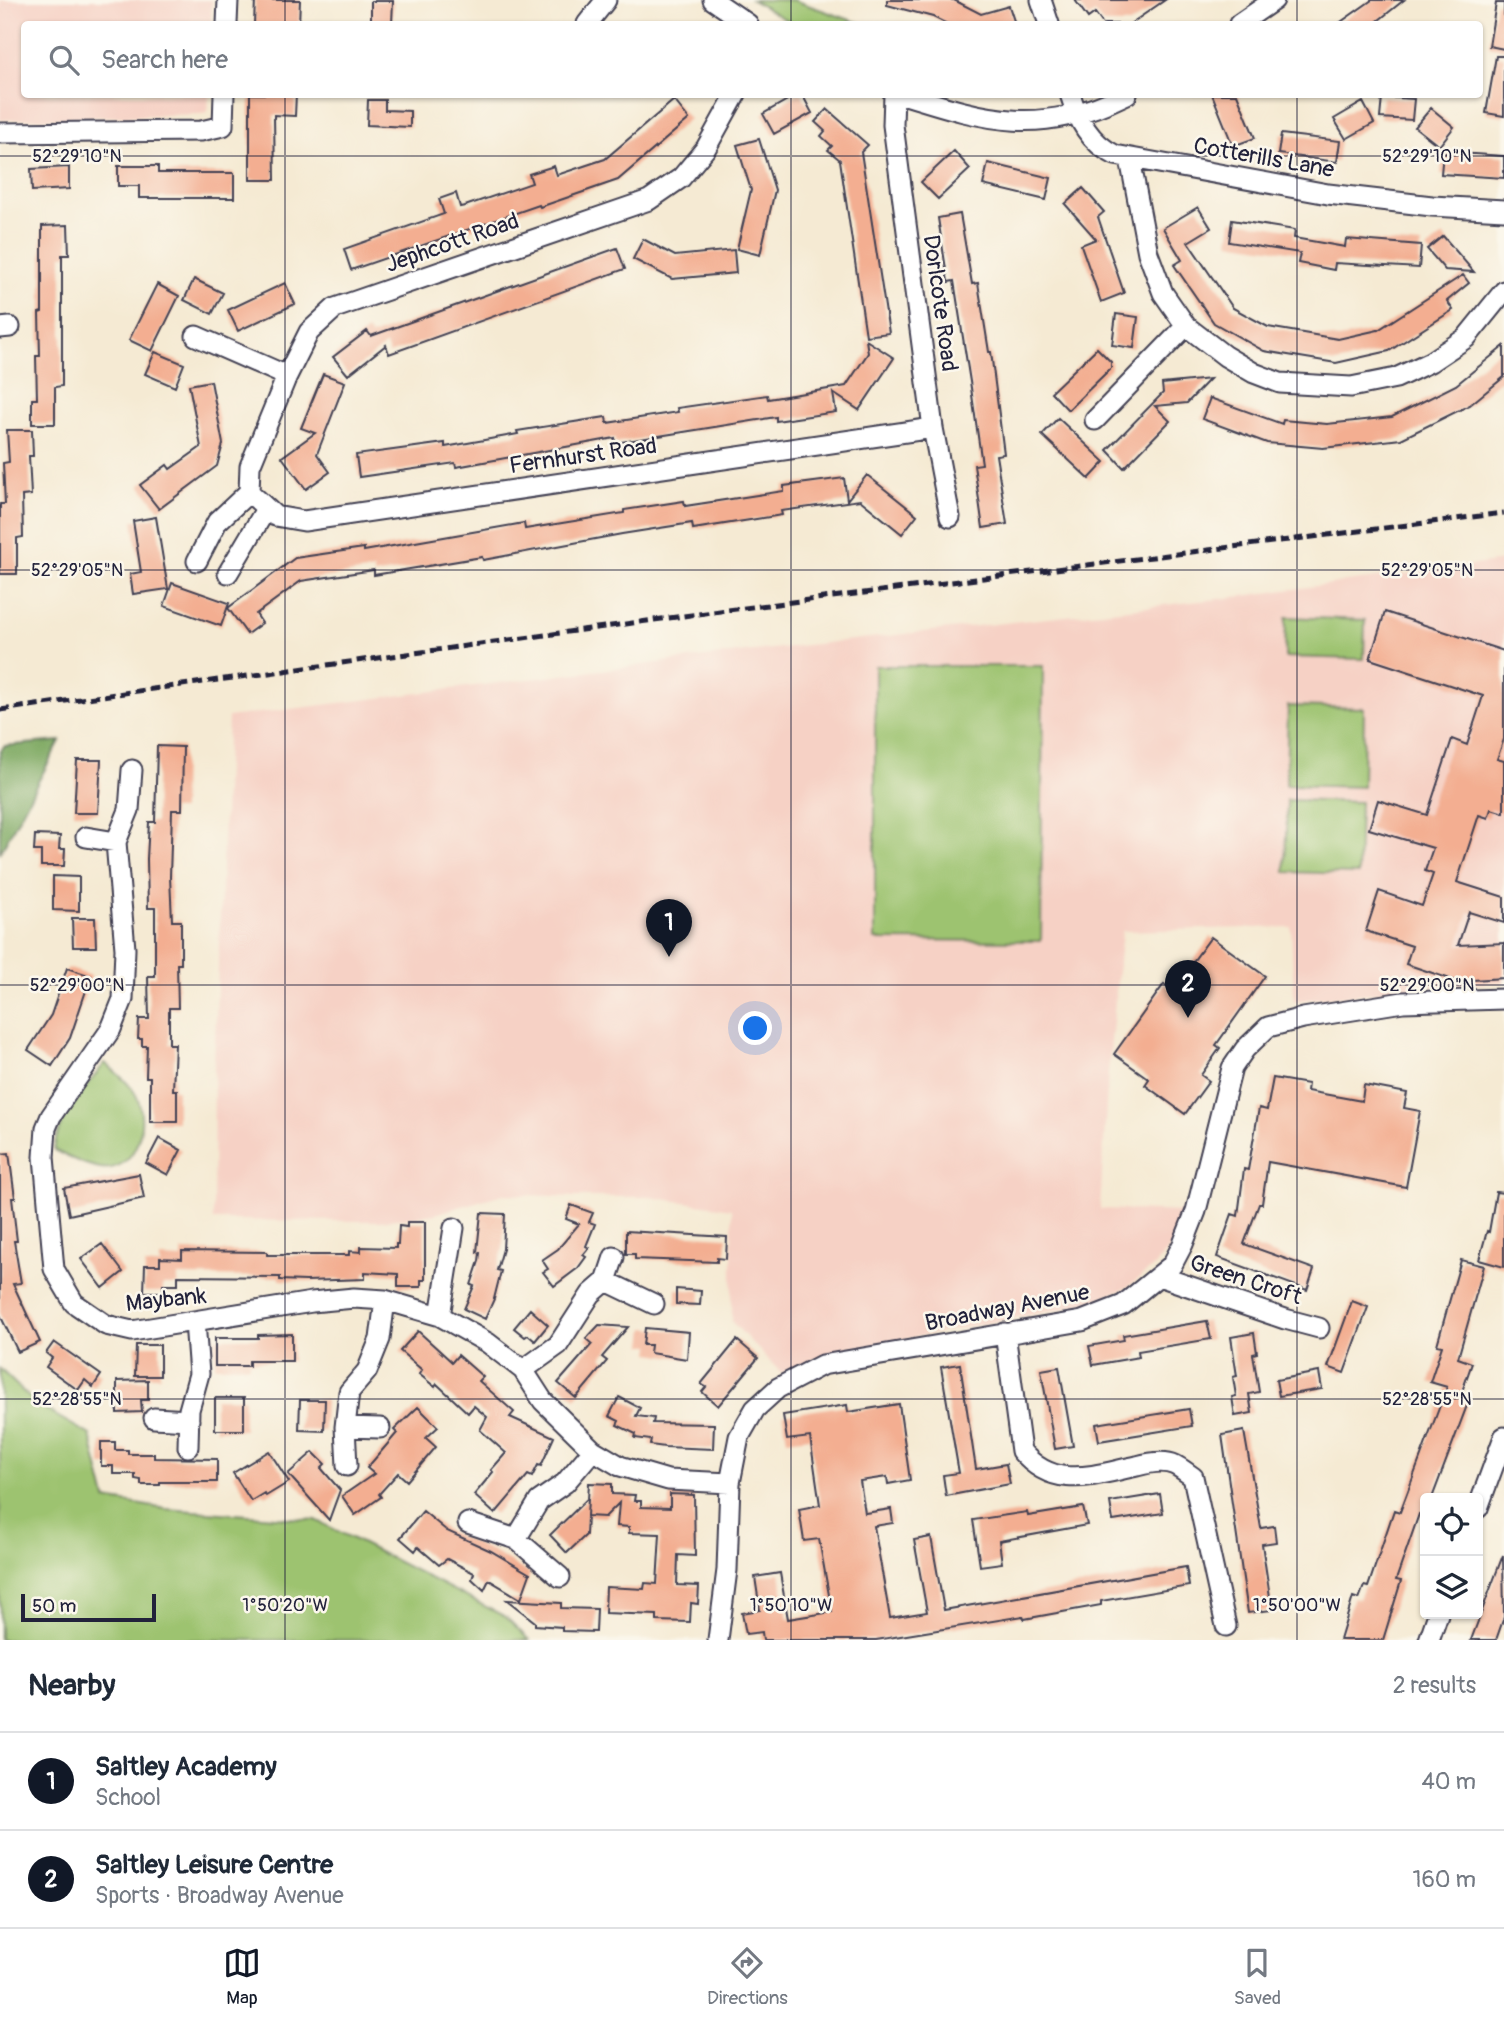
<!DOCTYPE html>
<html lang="en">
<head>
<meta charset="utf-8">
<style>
  :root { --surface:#fff; --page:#f2f2f3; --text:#1f2937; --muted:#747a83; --line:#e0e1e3; --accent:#111827 }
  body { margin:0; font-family:Pangolin,sans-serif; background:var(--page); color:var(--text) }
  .controls { position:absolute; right:21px; bottom:21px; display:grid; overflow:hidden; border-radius:7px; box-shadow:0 2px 5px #0004 }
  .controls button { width:63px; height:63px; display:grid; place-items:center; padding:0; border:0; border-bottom:2px solid var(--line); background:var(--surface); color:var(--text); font:35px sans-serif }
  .scale { position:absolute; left:21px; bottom:18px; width:135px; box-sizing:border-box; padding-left:7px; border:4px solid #22223b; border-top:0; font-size:19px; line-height:24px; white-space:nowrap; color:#22223b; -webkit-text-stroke:5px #fbf7ec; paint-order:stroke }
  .you { position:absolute; left:756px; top:1029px; width:24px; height:24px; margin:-18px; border:5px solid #fff; border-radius:50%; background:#1a73e8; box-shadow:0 0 0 10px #1a73e833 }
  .badge { display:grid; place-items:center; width:46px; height:46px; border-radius:50%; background:var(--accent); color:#fff; font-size:23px; font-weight:700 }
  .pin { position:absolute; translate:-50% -58px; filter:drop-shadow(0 2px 4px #0008) }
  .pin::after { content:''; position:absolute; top:37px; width:24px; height:21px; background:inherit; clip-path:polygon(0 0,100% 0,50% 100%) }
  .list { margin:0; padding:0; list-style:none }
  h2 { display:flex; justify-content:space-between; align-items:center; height:91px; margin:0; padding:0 28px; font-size:30px }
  h2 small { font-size:23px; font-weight:400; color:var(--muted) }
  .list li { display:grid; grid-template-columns:46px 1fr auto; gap:21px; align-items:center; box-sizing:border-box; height:98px; padding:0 28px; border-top:2px solid var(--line) }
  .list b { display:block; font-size:26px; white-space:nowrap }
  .list p { margin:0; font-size:23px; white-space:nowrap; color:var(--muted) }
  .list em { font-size:23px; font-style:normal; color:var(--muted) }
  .icon { flex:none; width:38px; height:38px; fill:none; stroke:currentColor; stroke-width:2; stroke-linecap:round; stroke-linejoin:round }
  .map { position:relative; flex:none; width:1504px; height:1640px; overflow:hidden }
  .search { position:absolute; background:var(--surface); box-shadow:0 2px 5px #0004; left:21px; right:21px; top:21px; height:77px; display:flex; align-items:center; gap:18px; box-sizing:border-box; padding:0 24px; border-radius:7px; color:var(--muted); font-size:26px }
  .sheet { height:287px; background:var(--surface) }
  nav { display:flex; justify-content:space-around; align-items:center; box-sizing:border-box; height:98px; border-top:2px solid var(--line); background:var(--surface); font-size:19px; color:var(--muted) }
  nav a { display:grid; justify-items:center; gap:4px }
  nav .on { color:var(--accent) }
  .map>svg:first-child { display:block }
</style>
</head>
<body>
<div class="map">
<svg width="1504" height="1640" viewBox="0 0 1504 1640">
  <rect width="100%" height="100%" fill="#fbf7ec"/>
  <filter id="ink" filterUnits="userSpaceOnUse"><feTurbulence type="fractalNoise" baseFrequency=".0143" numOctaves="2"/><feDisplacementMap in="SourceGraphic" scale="14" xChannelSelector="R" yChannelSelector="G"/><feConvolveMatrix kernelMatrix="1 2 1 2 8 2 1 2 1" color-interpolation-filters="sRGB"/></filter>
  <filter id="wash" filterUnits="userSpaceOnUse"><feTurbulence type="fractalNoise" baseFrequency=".00686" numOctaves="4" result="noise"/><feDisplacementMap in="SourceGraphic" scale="28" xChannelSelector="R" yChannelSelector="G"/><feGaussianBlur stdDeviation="1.57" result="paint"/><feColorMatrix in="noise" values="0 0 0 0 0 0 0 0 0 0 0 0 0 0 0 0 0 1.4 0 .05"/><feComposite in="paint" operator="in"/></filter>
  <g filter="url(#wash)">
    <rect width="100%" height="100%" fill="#f5ead3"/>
    <!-- built -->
    <path fill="#f6d1c5" d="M0,0h212l-1,24h-187v70l185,1 -1,13 -2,5 -6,1 -200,6z
      M1504,561v421l-67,4 -143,15 -3,-74 -169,4 -14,141 -8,137 85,3 -10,29 -19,24 -30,23 -40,16 -257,50 -48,19 -49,-51v-113l-83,-12h-74l-72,-3 -68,20 -55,7 -167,-1 1,-153 14,-350 509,-64 490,-55z"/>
    <!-- green -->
    <path fill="#9dc36f" stroke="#607255" stroke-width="2" d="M752,0h41l69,24h-69z
      M1286,617l79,3 -1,39 -79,-2z
      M875,666h168l-2,275 -166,-1z
      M1288,706l76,2 -1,79 -77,-2z
      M1287,800l73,2 -2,72 -73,-2z
      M105,1063c9,8 21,17 28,27 16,22 9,72 -22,78 -15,3 -44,-11 -57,-18 3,-32 32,-63 51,-87z
      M0,1369l36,35 54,31 16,64 60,10 150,11 190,97 23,23h-529z"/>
    <!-- forest -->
    <path fill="#7ea962" stroke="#50664e" stroke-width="2" d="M60,741l-60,112v-101l4,-6z"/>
    <g id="blocks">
      <!-- building -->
      <path fill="#f3ae91" d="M255,0h45l-1,24h-45z
        M887,0h67l27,14 28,-8 6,18h-68l-14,-7 -46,-12z
        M1075,0h90l-35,24h-27l-8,-11 -7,5z
        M1372,0h32l-30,24h-36z
        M371,1h22l-1,23h-21z
        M1496,3h8v46l-15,-3z
        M1496,56h8v60l-18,-3z
        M250,94h46l-1,22 -21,-1 1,65h-25z
        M798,94h4l10,19 -38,21 -11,-20z
        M1212,94h25l18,44 -22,8z
        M1382,97l32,2 -2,21 -32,-2z
        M368,100h17v10l25,1v16l-43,-2z
        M674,100l15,19 -71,61 -78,27 -1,-2 -188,65 -7,-21 100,-35 -5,-15 17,-6 4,14 5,-1 67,-23 -3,-9 25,-8 3,9 48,-16z
        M1363,102l11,21 -28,16 -12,-20z
        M1431,108l23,19 -15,19 -24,-19z
        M827,109l41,36 -7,7 28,181 -23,3 -26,-176 -12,-10 4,-4 -11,-10 4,-5 -10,-9z
        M1281,134l59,7 -3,21 -59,-8z
        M759,139l16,51 -15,65 -23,-6 14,-59 -14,-45z
        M954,151l16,18 -32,30 -17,-17z
        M1443,152l61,4v22l-63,-4z
        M988,163l63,15 -5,22 -63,-15z
        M118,166h40v7h76v25h-95v-12h-21z
        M69,167v22l-37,2 -1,-22z
        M1083,188l21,24 -6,5 26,76 -23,9 -20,-57 15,-6 -31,-35z
        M1198,207l13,21 -23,14 45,66 35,19 70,12 40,-9 85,-55 6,8 -22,18 6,9 -64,41 -53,12 -72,-12 -50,-28 -40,-58 8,-5 -19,-32z
        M960,214l12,70 6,-1 11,69h2l13,102 -8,1 11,69 -24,4 -9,-63 8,-1 -11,-76 -17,-107 -6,1 -10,-64z
        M1232,220l63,10 -1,8 51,9 1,-8 75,6 -2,23 -84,-5 -1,7 -36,-7 2,-10 -71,-11z
        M68,225l1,30h-7v131l-7,1v37h-23v-25h5l-1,-43h4l-1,-43 3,-1v-86z
        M1443,236l31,36 -29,-2 -18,-21z
        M643,239l32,17 59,-6 2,23 -64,6 -39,-20z
        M617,248l8,21 -236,85 -3,-9 -38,30 -15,-18 34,-26 4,5z
        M194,279l29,14 -11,21 -28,-14z
        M285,283l10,21 -57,27 -10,-21z
        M157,284l22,12 -27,55 -23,-11z
        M1116,314l22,3 -4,31 -22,-3z
        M866,340l28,18 -35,52 -26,-17 3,19 -60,9v-4l-161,26v-5l-159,29 -1,-4 -96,14 -3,-22 89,-12v4l73,-13 -1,-3 89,-14 1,6 71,-11 -1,-4 90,-13 1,4 78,-13 22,-33z
        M1504,346v31l-34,28 -69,34 -78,9 -56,-5 -65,-24 8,-21 72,26 1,-4 44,4 65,-7 64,-32z
        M1097,348l14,14v6l-43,42 -17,-18z
        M155,352l29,12 -9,23 -30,-13z
        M323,374l22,8 -28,72 13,18 -24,17 -24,-32 33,-24 -14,-5z
        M1210,379l-23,24 -32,3 15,15 -46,47 -17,-18 56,-57 -1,-9z
        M211,381l12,63 -6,22 -58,43 -19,-24 27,-20 3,4 31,-22 -12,-62z
        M1058,418l47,44 -16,17 -47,-44z
        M7,430h25l1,26h-4l2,39 -9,1 1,41 -6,1v36h-17v-70h5l-2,-41 6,-1z
        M867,475l50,40 -15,19 -42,-34 -79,11 1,4 -89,14 -1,-6 -70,11 -139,26 -1,-3 -108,18v-5l-73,11 -45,33 6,9 -15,11 -19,-26 67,-50 69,-10v3l160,-28 1,6 99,-16v-3l60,-9 1,5 99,-15v-5l60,-8 3,22z
        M156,517l12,72 -35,5 -3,-20 11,-2 -8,-51z
        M172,583l57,20 -8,23 -57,-20z
        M1385,612l119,39v88l-7,20 7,2v52l-13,-4 -3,9 -9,-3 -22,67 47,15v26l-35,-11 -11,33 46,-2v35l-48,3 -50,-17 6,-18 -46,-15 13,-40 43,15 11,-32 -8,-3 8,-23 -64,-19 9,-29 49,15 25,-76 15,6 16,-49 -113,-37z
        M157,746l26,1 -1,63h-10l-2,67 2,44h9v43h-4l1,44h-9v36h6l-2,46h4v32h-27v-45h-4l1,-31h-5v-7h-4l1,-20h10l-1,-43h7v-68h-7l-1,-49 2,-37h6z
        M77,760h24l-3,53h-24z
        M35,835l25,1 -1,13h6l-1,17h-23v-15h-7z
        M53,876l26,1v34l-26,-1z
        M72,918h23l1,29h-23z
        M1211,937l54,39 -49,69 4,3 -19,27 8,6 -24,33 -40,-29 4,-6 -35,-25 50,-70 8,6z
        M67,968l24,8 -21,62 -18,28 -24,-16 23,-35z
        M1273,1078l35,6 -1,7 55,10 2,-16 43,8 -3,15 16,3 -14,76 -138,-25 -6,42h-3l-15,40 70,25 -7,21 -90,-33 15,-43 6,2 6,-47 4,1 11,-62 8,2z
        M159,1138l22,12 -13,25 -22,-12z
        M9,1153l6,45h-3l5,43h-3l7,42 -8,1 27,58 -22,10 -18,-37v-161z
        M139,1174l5,24 -75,17 -5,-27z
        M1496,1192l8,1v74l-25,-7 8,-29 2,1z
        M571,1205l22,8 -4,9 6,2 -9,22 3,2 -6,7 3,2 -8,11 -24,18 -11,-14 5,-3 -6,-9 16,-11 21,-25 -13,-5z
        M481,1213l24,1 -2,35 -6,21 4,1 -7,28 -9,20 -21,-10 10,-23 -3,-1 8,-24 1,-8 -3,-1z
        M407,1222h18v58h-4v7h-23v-13l-33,-2v7l-59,2 -26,-1v-3l-102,-1v9h-15v7h-19l1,-27h15v-7l22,1v-8l85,1v3h82v-4l12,1v-5l35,1v-4h2l1,-18 8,1z
        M626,1231l101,6 -1,22 -9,-1v4l-82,-3v-5h-9z
        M102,1244l21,28 -20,16 -22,-29z
        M1461,1260l23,6 -26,92 14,5 -12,34 9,3 -37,98h-7v18l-6,-2 -23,66 5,1 -18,59h-43l13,-43 6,2 5,-13 4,1 26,-77 6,2 47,-125 -17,-5 12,-36 -5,-1z
        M676,1289l25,2 -1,14 -24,-1z
        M1352,1301l16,6 -24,66 -16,-6z
        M530,1309l18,16 -13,16 -7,-6 -3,2 -11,-9z
        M1207,1321l4,18 -73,12 1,6 -46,8 -4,-19 35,-6 -1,-5z
        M599,1325l29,2 -26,30 5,4 -31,37 -18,-15 34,-39 -6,-5z
        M645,1328l44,4 -2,27 -37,-6 1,-8h-8z
        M418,1331l34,31 6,-7 25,22 -4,4 35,31 -4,5 44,20 -13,29 -3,-1 -6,12 -4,-2 -33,39 -21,-19 19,-23 -2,-2 15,-17 -26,-23 7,-13 -13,-11 -6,7 -31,-29 -2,3 -16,-13 3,-4 -22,-19z
        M1254,1333l3,20 -4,1 6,38 -10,2 3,19 -17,3 -3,-19 4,-1 -3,-19 4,-1 -6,-39z
        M292,1334v27h-43v5h-34v-28h43v-3z
        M737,1340l21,18 -40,48 -16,-14 4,-5 -5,-3z
        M54,1342l47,33 -8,12 -8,-7 -7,10 -32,-23 6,-9 -6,-5z
        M136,1345h24v31h-25z
        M960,1364l16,105 30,-5 4,20 -64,12 -3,-21 16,-2 -18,-106z
        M1059,1367l14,79 -18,3 -14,-79z
        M1319,1372l3,17 -43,7 -3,-16z
        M148,1380v20h-7l1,12 -25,1v-32z
        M619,1397l21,11 -4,8 18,2 -1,5 61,1 -1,25 -48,-2 -15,-2 1,-5 -16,-2 1,-4 -19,-9 2,-4 -10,-5z
        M215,1398h29v32h-29z
        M300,1400h25l-1,31 -25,-1z
        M899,1404l11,76 -22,4 -1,-7 -27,4 5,32 26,-4 2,14 -19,3 16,92 37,-6 -13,-72 17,-3 13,73 242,-43 3,19 -88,15v4l-77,14 -1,-3 -147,24h-113l-1,-8 -16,2 -4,-21 18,-3 -5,-33 25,-4 8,46 44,-7 -13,-73 -15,2 -5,-32 21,-4 -10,-68 -23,3 -4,-25 64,-10 1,7z
        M418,1407l20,20 -12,11 10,9 -29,34 -9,-8 -19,21 2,3 -26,18 -13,-19 32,-22 -7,-6 30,-35 -3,-3z
        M1189,1409l3,17 -93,15 -3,-17z
        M1244,1431l17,97 13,-2 2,16 -14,2 10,66 -24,3 -26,-178z
        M101,1442h14v8h13v4h26v4l63,1v23h-57v3h-19v-5l-6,-1v-5h-22v-8h-12z
        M269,1451l20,31 -23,14 -2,-3 -13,8 -18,-28z
        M313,1452l12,12 -4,4 19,22 -11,30 -41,-46z
        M589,1483l23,1v10l23,1 -1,6h7v6l29,1v-14l24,1 1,61 -17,-1 -1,30 22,1 -1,18 -7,-1 -1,19 -33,-1v-6l-52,-2 1,-26 38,2 1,-6 12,1 3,-50 -31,-1v-6l-12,-1 2,-23 -14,14 -18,-1z
        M1160,1494l3,19 -50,8 -3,-19z
        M588,1498l-2,37 -19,18 -17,-18z
        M1083,1507l4,18 -88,16 3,22 -22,3 -7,-46 54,-8 1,4z
        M423,1511l24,20 44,20 39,23 -9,25 -32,-19 -5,10 -12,-11 2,-6 -27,-14 -8,6 -21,-18 -3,4 -15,-13z
        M1503,1555l1,62 -8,23h-25z
        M507,1600l54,3v5l36,1 -1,23 -34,-1v-4l-27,-2v-3z"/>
    </g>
  </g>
  <g filter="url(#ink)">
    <use href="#blocks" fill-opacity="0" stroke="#424052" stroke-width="2"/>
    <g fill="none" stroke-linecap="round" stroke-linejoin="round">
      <defs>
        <path id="minor" d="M713,0l35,24
          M1041,0l8,24
          M227,24l1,-24
          M587,24l19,-24
          M1239,24l35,-24
          M894,94l-1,31 40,303 17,89
          M902,94c87,27 137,43 225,0
          M1070,94c8,26 20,49 45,61l213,39 104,12 72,4
          M0,133l201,-2 22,-5 1,-32
          M1130,159l18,94 15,40 23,33 39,30 29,17 26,10 71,4 45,-9 34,-16 36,-24 38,-47
          M0,328l10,-1
          M196,336l91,40
          M1095,420l91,-94
          M249,492l26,24 29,5 629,-93
          M249,492l1,-26 37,-90 22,-44 26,-24 314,-108 32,-22 25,-30 30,-54
          M197,561l20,-39 32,-30
          M228,573l38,-64
          M132,770l-3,40 -13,32 9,107 -2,50 -12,30 -60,87 -5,12 -2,29 10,112 20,34 32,22 26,6 180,-29 42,-4 31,2 55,16 48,27 35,27 20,31 50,49 27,16 48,14 62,3
          M86,837l30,5
          M1159,1276l126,43 34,9
          M606,1281l48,23
          M440,1316l14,-88
          M1005,1333l16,118c33,40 72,24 116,15 11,-3 28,-6 38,-1 6,3 12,8 18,12l33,149
          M523,1370l35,-25 33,-51 15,-13 8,-24
          M154,1418l35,2
          M345,1427l35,1
          M188,1447l1,-37 10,-36 -4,-52
          M347,1466l-2,-39 4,-35 18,-21 13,-32 5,-39
          M1478,1508l26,-71
          M468,1523l48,16 23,-38 26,-18 28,-33
          M516,1539l44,38
          M718,1640l9,-70 3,-87 9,-46 16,-28 23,-21 44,-23 260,-44 41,-16 49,-40 11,-21 13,-33 36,-143 13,-19 23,-22 35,-9 100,-16 101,-3
          M1429,1640l9,-26"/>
      </defs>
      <!-- minor casing -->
      <use href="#minor" stroke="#424052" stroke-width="23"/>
      <!-- minor -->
      <use href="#minor" stroke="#fff" stroke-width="19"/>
      <!-- rail -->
      <path stroke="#22223b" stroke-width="5" stroke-dasharray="10 5" stroke-linecap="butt" d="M0,710l720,-99 784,-98"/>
    </g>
  </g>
  <!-- ticks -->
  <path fill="none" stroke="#22223b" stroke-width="2" stroke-opacity="0.45" d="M285,0v24M791,0v24M1297,0v24M285,94v1546M791,94v1546M1297,94v1546M0,156h1504M0,570h1504M0,985h1504M0,1399h1504"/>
  <g text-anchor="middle" stroke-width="5" stroke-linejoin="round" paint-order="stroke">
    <!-- street labels -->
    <g font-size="23" fill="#22223b" stroke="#fbf7ec">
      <text transform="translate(1264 157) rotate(10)" y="8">Cotterills Lane</text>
      <text transform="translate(452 242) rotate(-19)" y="8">Jephcott Road</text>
      <text transform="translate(941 303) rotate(82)" y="8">Dorlcote Road</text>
      <text transform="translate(583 455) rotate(-8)" y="8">Fernhurst Road</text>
      <text transform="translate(1246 1279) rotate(18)" y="8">Green Croft</text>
      <text transform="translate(166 1299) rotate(-6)" y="8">Maybank</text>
      <text transform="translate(1007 1307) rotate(-11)" y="8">Broadway Avenue</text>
    </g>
  </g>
  <g font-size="18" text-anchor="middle" fill="#22223b" stroke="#fbf7ec" stroke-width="5" stroke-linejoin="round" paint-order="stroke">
    <text x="77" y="162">52°29'10"N</text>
    <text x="1427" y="162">52°29'10"N</text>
    <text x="77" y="576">52°29'05"N</text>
    <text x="1427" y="576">52°29'05"N</text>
    <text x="77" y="991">52°29'00"N</text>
    <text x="1427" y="991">52°29'00"N</text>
    <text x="77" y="1405">52°28'55"N</text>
    <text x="1427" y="1405">52°28'55"N</text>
    <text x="285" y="1611">1°50'20"W</text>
    <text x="791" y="1611">1°50'10"W</text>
    <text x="1297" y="1611">1°50'00"W</text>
  </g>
</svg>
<div class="controls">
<button><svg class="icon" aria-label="locate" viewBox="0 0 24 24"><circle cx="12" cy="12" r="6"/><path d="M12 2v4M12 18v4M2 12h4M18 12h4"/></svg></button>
<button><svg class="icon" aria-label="layers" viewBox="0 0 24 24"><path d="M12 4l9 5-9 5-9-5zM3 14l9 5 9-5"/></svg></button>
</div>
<div class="scale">50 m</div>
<div class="you"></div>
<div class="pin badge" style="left:669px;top:957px">1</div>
<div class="pin badge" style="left:1188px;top:1018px">2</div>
<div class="search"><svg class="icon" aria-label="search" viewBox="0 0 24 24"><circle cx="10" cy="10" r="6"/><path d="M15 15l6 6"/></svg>Search here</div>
</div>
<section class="sheet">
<h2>Nearby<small>2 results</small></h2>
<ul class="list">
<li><span class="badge">1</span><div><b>Saltley Academy</b><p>School</p></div><em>40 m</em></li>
<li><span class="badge">2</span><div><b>Saltley Leisure Centre</b><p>Sports · Broadway Avenue</p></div><em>160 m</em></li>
</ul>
</section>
<nav>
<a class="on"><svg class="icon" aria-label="map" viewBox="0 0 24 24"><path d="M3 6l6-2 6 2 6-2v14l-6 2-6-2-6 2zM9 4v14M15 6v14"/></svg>Map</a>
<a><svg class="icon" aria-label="directions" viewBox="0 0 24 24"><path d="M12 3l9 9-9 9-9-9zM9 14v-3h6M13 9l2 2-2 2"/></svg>Directions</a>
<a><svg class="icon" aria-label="saved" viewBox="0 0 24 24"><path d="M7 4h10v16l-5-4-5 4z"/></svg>Saved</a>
</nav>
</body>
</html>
